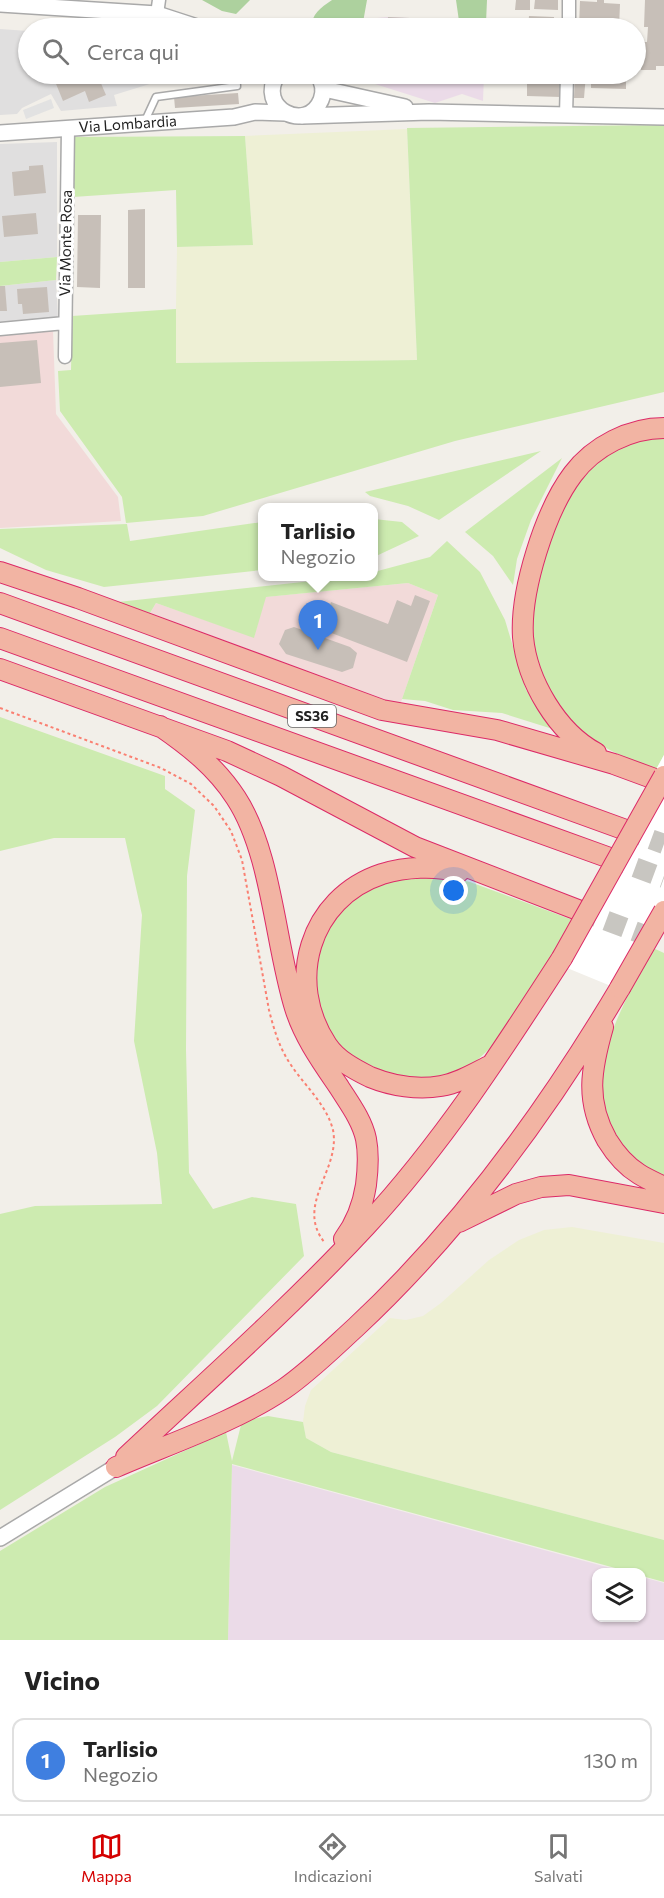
<!DOCTYPE html>
<html lang="it">
<head>
<meta charset="utf-8">
<style>
  :root { --surface:#fff; --page:#f6f6f6; --text:#222; --muted:#767676; --line:#e0e0e0; --accent:#d40000 }
  body { margin:0; font-family:Commissioner,sans-serif; background:var(--page); color:var(--text) }
  .controls { position:absolute; right:18px; bottom:18px; display:grid; overflow:hidden; border-radius:12px; box-shadow:0 2px 4px #0004 }
  .controls button { width:54px; height:54px; display:grid; place-items:center; padding:0; border:0; border-bottom:2px solid var(--line); background:var(--surface); color:var(--text); font:30px sans-serif }
  .you { position:absolute; left:454px; top:891px; width:21px; height:21px; margin:-15px; border:4px solid #fff; border-radius:50%; background:#1a73e8; box-shadow:0 0 0 9px #1a73e833 }
  .badge { display:grid; place-items:center; width:39px; height:39px; border-radius:50%; background:var(--accent); color:#fff; font-size:20px; font-weight:700 }
  .pin { position:absolute; translate:-50% -50px; filter:drop-shadow(0 2px 3px #0008) }
  .pin::after { content:''; position:absolute; top:32px; width:21px; height:18px; background:inherit; clip-path:polygon(0 0,100% 0,50% 100%) }
  .popup { position:absolute; left:258px; top:503px; width:120px; height:78px; box-sizing:border-box; display:grid; place-content:center; border-radius:12px; background:var(--surface); filter:drop-shadow(0 2px 4px #0005); font-size:20px; white-space:nowrap; color:var(--muted) }
  .popup b { font-size:22px; color:var(--text) }
  .popup::after { content:''; position:absolute; left:50%; top:100%; margin-left:-12px; border:12px solid transparent; border-top-color:var(--surface) }
  .list { margin:0; padding:0; list-style:none }
  h2 { display:flex; justify-content:space-between; align-items:center; height:78px; margin:0; padding:0 24px; font-size:26px }
  h2 small { font-size:20px; font-weight:400; color:var(--muted) }
  .list li { display:grid; grid-template-columns:39px 1fr auto; gap:18px; align-items:center; box-sizing:border-box; height:84px; margin:0 12px 12px; padding:0 12px; border:2px solid var(--line); border-radius:12px }
  .list b { display:block; font-size:22px; white-space:nowrap }
  .list p { margin:0; font-size:20px; white-space:nowrap; color:var(--muted) }
  .list em { font-size:20px; font-style:normal; color:var(--muted) }
  .icon { flex:none; width:33px; height:33px; fill:none; stroke:currentColor; stroke-width:2; stroke-linecap:round; stroke-linejoin:round }
  .map { position:relative; flex:none; width:664px; height:1640px; overflow:hidden }
  .search { position:absolute; background:var(--surface); box-shadow:0 2px 4px #0004; left:18px; right:18px; top:18px; height:66px; display:flex; align-items:center; gap:15px; box-sizing:border-box; padding:0 21px; border-radius:33px; color:var(--muted); font-size:22px }
  .sheet { height:174px; background:var(--surface) }
  nav { display:flex; justify-content:space-around; align-items:center; box-sizing:border-box; height:84px; border-top:2px solid var(--line); background:var(--surface); font-size:16px; color:var(--muted) }
  nav a { display:grid; justify-items:center; gap:3px }
  nav .on { color:var(--accent) }
  .map>svg:first-child { display:block }
</style>
</head>
<body>
<div class="map">
<svg width="664" height="1640" viewBox="0 0 664 1640">
  <rect width="100%" height="100%" fill="#f2efe9"/>
  <!-- residential -->
  <path fill="#e0dfdf" d="M0,29l28,2v43h125v9l-39,12 3,11 -56,5 -10,-17 -29,14 -5,6 -17,1z
    M57,142v115l-57,5v-118z
    M56,280l2,38 -58,4v-36z"/>
  <!-- commercial -->
  <path fill="#f2dad9" d="M53,331l3,83 62,83 3,24 -121,7v-192z
    M408,583l30,12 -38,110 -250,-92 6,-10 98,34 11,-40z"/>
  <!-- industrial -->
  <path fill="#ebdbe8" d="M388,17l87,4 11,2v5h-110l1,-10z
    M375,74h109l-1,27 -21,-7 -27,9 -60,-19z
    M232,1465l393,107h-29v46h46v-41l22,6v57h-436z"/>
  <!-- farmland -->
  <path fill="#eef0d5" d="M407,129l10,231 -242,3 2,-116 76,-2 -8,-109z
    M572,1227l92,16v297l-333,-88 -25,-14 -3,-16 2,-16 6,-16 79,-72 16,2 17,-4 18,-13 48,-43 30,-20 25,-10z"/>
  <!-- grass -->
  <path fill="#cdebb0" d="M664,125v267l-209,49 -252,75 -77,7 -4,-26 -62,-86 -2,-40 13,-1 1,-54 104,-7v54l241,-3 -10,-232z
    M245,136l8,109 -76,2 -1,-57 -103,7v-60z
    M57,257l-1,23 -56,6v-24z
    M664,434v321l-8,15c-43,-17 -81,-32 -106,-75 -33,-58 -16,-113 6,-171 5,-14 13,-40 24,-49 8,-8 43,-34 52,-37 10,-3 22,-3 32,-4z
    M541,451l-102,69 -31,-14 -38,-10 -5,-4z
    M562,458l-31,62 -14,39 -4,26 -20,-29 -28,-24z
    M374,519l28,3 17,14 -45,21z
    M262,522v48l-158,17 -58,-17 -46,-22v-19l127,-5 3,17z
    M447,541l33,31 25,48 21,70 17,26 16,15 -57,-18 -49,-3 -28,-9 -23,-2 36,-104 -30,-12 -142,14 -12,41 -98,-35 -6,10 -32,-11 231,-25 25,-1v-4l56,-15z
    M0,717l165,59v13l30,21 -8,66 -1,174 3,123 24,36 39,-12 44,7 8,52 -147,150 -42,31 -115,73v-296l35,-8 127,-2 -5,-51 -23,-112 8,-126 -17,-77h-71l-54,13z
    M440,875l30,7 103,38 -23,41 -52,80 -24,22 -15,8 -22,8 -46,-1 -31,-15 -21,-17 -17,-27 -8,-27 4,-44 22,-40 46,-30z
    M653,948l11,5v224c-40,-17 -67,-53 -66,-97 0,-9 5,-18 7,-27 11,-37 29,-71 48,-105z
    M268,1416l35,6 3,16 25,14 333,88v42l-22,-6v-4h-12l-398,-108 -4,176h-228v-89l105,-64 121,-55 6,29 10,-40z"/>
  <!-- forest -->
  <path fill="#add19e" d="M202,0h48l-14,14 -14,-3z
    M332,0h35l-5,28h-51c1,-14 9,-20 21,-28z
    M456,0h31l-1,23 -27,-2z"/>
  <!-- parking -->
  <path fill="#e2e2e2" d="M51,99l3,9 -28,11 -3,-9z"/>
  <!-- pier -->
  <path fill="#fff" d="M664,755v175l-36,63 -78,-32z"/>
  <!-- building -->
  <path fill="#c7bfb8" d="M516,0h14v10h-15z
    M535,0h23v10l-24,-1z
    M597,0h7v3l16,1 -1,24 -40,-1 1,-26 17,1z
    M645,0h19v66h-8v4h-15l1,-28h5l1,-15h-4z
    M529,16l25,1v11h-26z
    M388,17l87,4v7h-88z
    M52,74h45l9,21 -17,7 -4,-11 -22,10z
    M158,74h56v5l-56,4z
    M441,74h31v4l-25,-1z
    M527,74h35l-1,23 -34,-1z
    M575,74h11l-2,24h-10z
    M591,74h35v15l-35,-1z
    M238,93l1,11 -64,4 -1,-11z
    M43,165l3,28 -32,3 -2,-24 17,-2v-4z
    M145,209v79h-17v-78z
    M36,213l2,21 -34,3 -2,-21z
    M78,215h23l-1,73 -23,-1z
    M0,286h5l2,25h-7z
    M47,287l2,25 -26,2 -1,-10h-4l-1,-15z
    M37,340l4,43 -41,4v-44z
    M415,595l15,6 -23,61 -86,-33 10,-27 57,22 9,-24 14,6z
    M294,627l56,20 7,6 -4,15 -11,4 -56,-18 -7,-10 6,-14z"/>
  <g fill="none" stroke-linecap="round" stroke-linejoin="round">
    <!-- trunk-tunnel -->
    <path stroke="#c8c6c1" stroke-width="20" stroke-dasharray="20 10" stroke-linecap="butt" d="M623,829l41,15
      M607,857l57,21
      M578,910l80,30"/>
    <defs>
      <path id="service" d="M144,123l12,-26 81,-11 -1,-12"/>
      <path id="minor" d="M157,14l2,-14
        M569,28v-28
        M566,116l1,-42
        M0,329l65,-6
        M65,357l3,-229"/>
      <g id="tertiary">
        <path d="M0,4l157,10 43,14"/>
        <path d="M278,74c-23,34 29,60 43,26 4,-10 2,-18 -4,-26"/>
        <path d="M324,89l81,18"/>
        <path d="M302,116l127,-4 235,5"/>
        <path id="s1" d="M0,133l234,-16 21,-5 30,1"/>
        <path d="M0,1538l116,-71"/>
      </g>
      <path id="trunk" d="M0,572l78,26 304,112 115,20 117,34 38,14
        M0,603l623,226
        M0,638l607,219
        M0,669l227,82 54,25 134,71 163,63
        M160,726c29,20 56,41 76,72 36,55 39,146 59,210 9,29 27,54 44,79 10,16 23,33 27,52 3,15 2,30 0,46 -3,19 -10,38 -22,54
        M596,753c-39,-21 -69,-72 -73,-116 -3,-46 22,-126 50,-163 21,-28 57,-46 91,-46
        M459,872c-24,-7 -54,-5 -77,2 -73,24 -97,108 -55,171 10,15 27,24 43,32 22,9 48,13 71,9 18,-3 34,-13 50,-21
        M603,1027c-12,42 -18,74 4,113 8,13 19,26 32,34 8,5 17,9 25,13
        M459,1222l57,-28 25,-7 28,-2 95,18
        M126,1457c81,-76 165,-150 240,-231 76,-82 136,-175 196,-268
        M116,1467c53,-23 121,-46 168,-78 26,-18 49,-41 72,-62 105,-98 191,-216 264,-339"/>
    </defs>
    <!-- service casing -->
    <use href="#service" stroke="#a9a9a9" stroke-width="9"/>
    <!-- minor casing -->
    <use href="#minor" stroke="#a9a9a9" stroke-width="15"/>
    <!-- tertiary casing -->
    <use href="#tertiary" stroke="#a9a9a9" stroke-width="18"/>
    <!-- trunk casing -->
    <use href="#trunk" stroke="#dc2a67" stroke-width="22"/>
    <!-- path -->
    <path stroke="#fa8072" stroke-width="2" stroke-dasharray="3 3" stroke-linecap="butt" d="M0,708l161,60 30,16 23,22 17,25 11,29 27,150c4,16 9,33 17,47 14,25 40,45 47,73 8,40 -39,75 -8,113"/>
    <!-- service -->
    <use href="#service" stroke="#fff" stroke-width="6"/>
    <!-- minor -->
    <use href="#minor" stroke="#fff" stroke-width="12"/>
    <!-- tertiary -->
    <use href="#tertiary" stroke="#fff" stroke-width="15"/>
    <!-- trunk -->
    <use href="#trunk" stroke="#f2b4a3" stroke-width="20"/>
    <defs>
      <path id="trunk-bridge" d="M562,958l102,-182
        M620,988l44,-77"/>
    </defs>
    <!-- trunk-bridge casing -->
    <use href="#trunk-bridge" stroke="#dc2a67" stroke-width="22" stroke-linecap="butt"/>
    <!-- trunk-bridge -->
    <use href="#trunk-bridge" stroke="#f2b4a3" stroke-width="20"/>
  </g>
  <g text-anchor="middle" stroke-width="6" stroke-linejoin="round" paint-order="stroke">
    <!-- shield labels -->
    <rect fill="#fff" stroke="#646464" stroke-width="1.5" x="288" y="705" width="48" height="22" rx="4.5"/>
    <g font-size="14" font-weight="bold" fill="#222">
      <text x="312" y="721">SS36</text>
    </g>
    <!-- street labels -->
    <g font-size="15" fill="#222" stroke="#fff">
      <text dy="5" stroke="none"><textPath href="#s1" startOffset="128">Via Lombardia</textPath></text>
      <text transform="translate(66 243) rotate(-89)" y="5">Via Monte Rosa</text>
    </g>
  </g>
</svg>
<div class="controls">
<button><svg class="icon" aria-label="layers" viewBox="0 0 24 24"><path d="M12 4l9 5-9 5-9-5zM3 14l9 5 9-5"/></svg></button>
</div>
<div class="you"></div>
<div class="pin badge" style="left:318px;top:650px;background:#3f7fe0">1</div>
<div class="popup"><b>Tarlisio</b>Negozio</div>
<div class="search"><svg class="icon" aria-label="search" viewBox="0 0 24 24"><circle cx="10" cy="10" r="6"/><path d="M15 15l6 6"/></svg>Cerca qui</div>
</div>
<section class="sheet">
<h2>Vicino<small></small></h2>
<ul class="list">
<li><span class="badge" style="background:#3f7fe0">1</span><div><b>Tarlisio</b><p>Negozio</p></div><em>130 m</em></li>
</ul>
</section>
<nav>
<a class="on"><svg class="icon" aria-label="map" viewBox="0 0 24 24"><path d="M3 6l6-2 6 2 6-2v14l-6 2-6-2-6 2zM9 4v14M15 6v14"/></svg>Mappa</a>
<a><svg class="icon" aria-label="directions" viewBox="0 0 24 24"><path d="M12 3l9 9-9 9-9-9zM9 14v-3h6M13 9l2 2-2 2"/></svg>Indicazioni</a>
<a><svg class="icon" aria-label="saved" viewBox="0 0 24 24"><path d="M7 4h10v16l-5-4-5 4z"/></svg>Salvati</a>
</nav>
</body>
</html>
